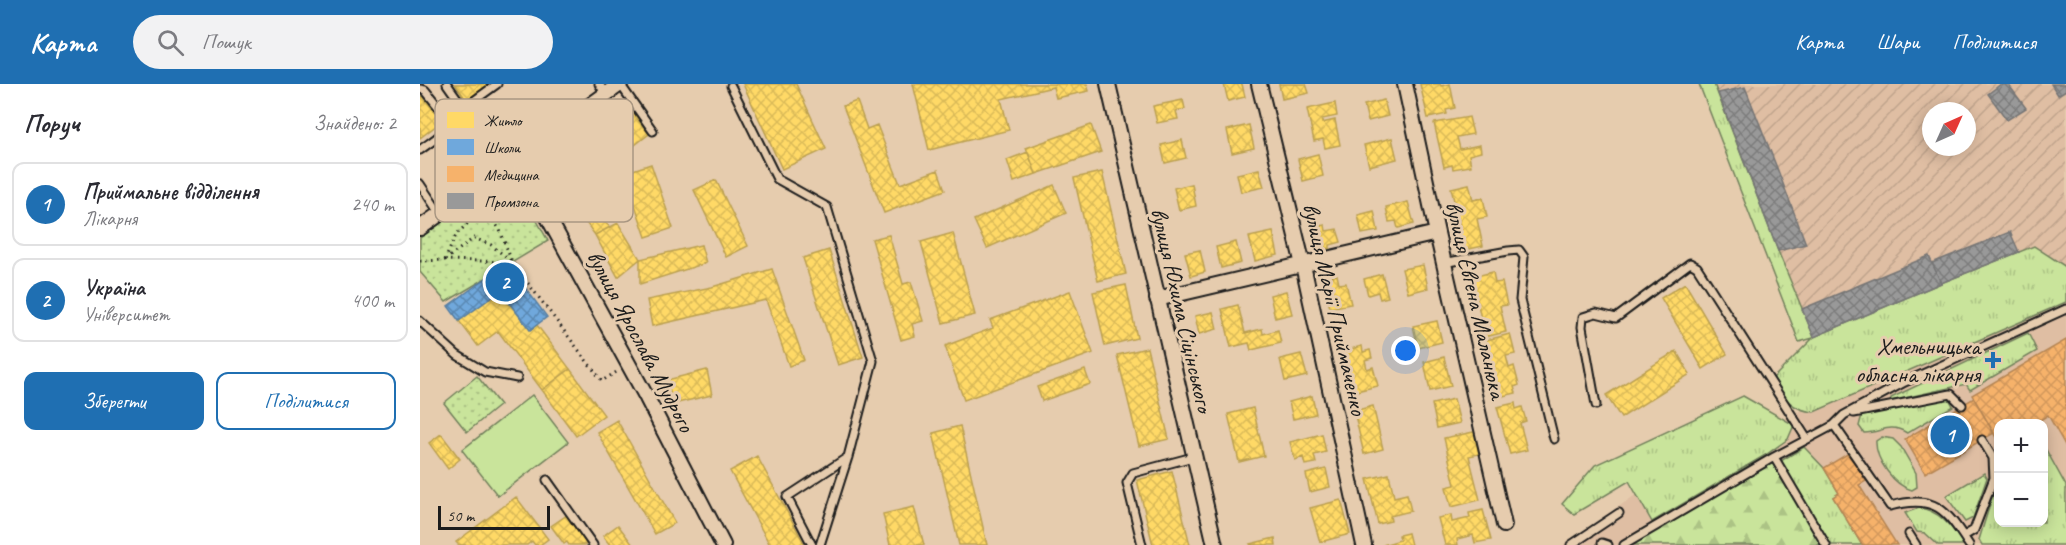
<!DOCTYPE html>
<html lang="uk">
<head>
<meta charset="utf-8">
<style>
  :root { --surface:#fff; --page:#f2f2f3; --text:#2b2b33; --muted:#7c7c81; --line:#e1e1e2; --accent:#1f6fb2 }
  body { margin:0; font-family:Caveat,sans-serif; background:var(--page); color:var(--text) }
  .controls { position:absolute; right:18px; bottom:18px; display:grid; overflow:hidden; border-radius:12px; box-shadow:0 3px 15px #0003 }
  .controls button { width:54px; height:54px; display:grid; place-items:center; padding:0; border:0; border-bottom:2px solid var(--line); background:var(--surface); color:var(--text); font:30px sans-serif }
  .compass { position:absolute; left:1502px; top:18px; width:54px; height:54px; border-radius:50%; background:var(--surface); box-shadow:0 3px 15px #0003; rotate:45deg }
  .scale { position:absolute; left:18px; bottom:15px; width:112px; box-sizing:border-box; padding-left:6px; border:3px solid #1c1c1c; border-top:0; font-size:16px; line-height:21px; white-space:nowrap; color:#1c1c1c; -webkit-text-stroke:4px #e6ccae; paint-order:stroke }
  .you { position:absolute; left:986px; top:267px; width:21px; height:21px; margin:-15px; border:4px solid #fff; border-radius:50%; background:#1a73e8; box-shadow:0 0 0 9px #1a73e833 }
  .badge { display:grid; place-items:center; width:39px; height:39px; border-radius:50%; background:var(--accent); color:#fff; font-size:20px; font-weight:700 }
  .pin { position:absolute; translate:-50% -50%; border:3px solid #fff; box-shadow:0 2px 6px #0006 }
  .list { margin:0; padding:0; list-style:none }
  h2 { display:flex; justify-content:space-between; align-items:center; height:78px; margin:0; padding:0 24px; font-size:26px }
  h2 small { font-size:20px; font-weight:400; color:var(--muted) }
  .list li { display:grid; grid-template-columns:39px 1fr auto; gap:18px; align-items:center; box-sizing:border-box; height:84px; margin:0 12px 12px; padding:0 12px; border:2px solid var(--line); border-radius:12px }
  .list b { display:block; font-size:22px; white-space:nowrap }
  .list p { margin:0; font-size:20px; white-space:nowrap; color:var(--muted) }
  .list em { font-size:20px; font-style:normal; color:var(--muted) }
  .actions { display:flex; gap:12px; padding:18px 24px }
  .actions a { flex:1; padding:14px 0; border:2px solid var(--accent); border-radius:12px; text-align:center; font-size:21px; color:var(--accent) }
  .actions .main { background:var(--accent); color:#fff }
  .icon { flex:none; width:33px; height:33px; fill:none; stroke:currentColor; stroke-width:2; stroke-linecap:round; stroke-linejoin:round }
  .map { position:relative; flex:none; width:1646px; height:461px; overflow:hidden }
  header { display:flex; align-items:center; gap:36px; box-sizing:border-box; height:84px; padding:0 30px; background:var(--accent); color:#fff }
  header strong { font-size:28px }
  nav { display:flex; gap:33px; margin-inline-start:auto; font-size:21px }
  .search { width:420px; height:54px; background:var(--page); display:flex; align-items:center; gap:15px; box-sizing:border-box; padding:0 21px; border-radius:33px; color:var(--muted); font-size:22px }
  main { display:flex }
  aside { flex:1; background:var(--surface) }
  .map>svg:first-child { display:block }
</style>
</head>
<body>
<header>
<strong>Карта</strong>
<div class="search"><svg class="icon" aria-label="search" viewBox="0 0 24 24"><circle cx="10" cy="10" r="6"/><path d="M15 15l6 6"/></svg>Пошук</div>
<nav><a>Карта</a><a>Шари</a><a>Поділитися</a></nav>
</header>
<main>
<aside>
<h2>Поруч<small>Знайдено: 2</small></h2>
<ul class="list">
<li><span class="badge">1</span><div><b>Приймальне відділення</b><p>Лікарня</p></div><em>240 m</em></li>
<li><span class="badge">2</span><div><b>Україна</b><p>Університет</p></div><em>400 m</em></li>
</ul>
<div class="actions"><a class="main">Зберегти</a><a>Поділитися</a></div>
</aside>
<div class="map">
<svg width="1646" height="461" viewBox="0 0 1646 461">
  <defs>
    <pattern id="industrial-furrows" width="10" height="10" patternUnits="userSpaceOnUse" patternTransform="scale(1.5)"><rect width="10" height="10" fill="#dfbea3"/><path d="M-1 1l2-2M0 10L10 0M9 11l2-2" fill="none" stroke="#bfa38c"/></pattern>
    <pattern id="grass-tufts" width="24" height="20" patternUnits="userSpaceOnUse" patternTransform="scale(1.5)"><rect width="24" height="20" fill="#c9e49b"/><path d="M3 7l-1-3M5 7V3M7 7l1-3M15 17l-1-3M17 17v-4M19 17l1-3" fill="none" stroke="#acc385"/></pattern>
    <pattern id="forest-firs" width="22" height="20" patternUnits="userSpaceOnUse" patternTransform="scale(1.5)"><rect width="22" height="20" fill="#c9e49b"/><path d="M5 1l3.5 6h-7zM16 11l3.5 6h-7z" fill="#acc385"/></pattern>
    <pattern id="park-dots" width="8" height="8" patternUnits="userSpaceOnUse" patternTransform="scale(1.5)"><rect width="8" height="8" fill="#c9e49b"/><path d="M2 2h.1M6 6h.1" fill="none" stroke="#acc385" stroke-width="1.8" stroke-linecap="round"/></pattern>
    <pattern id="homes-cross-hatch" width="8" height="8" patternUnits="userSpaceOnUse" patternTransform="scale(1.5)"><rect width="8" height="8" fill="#ffd966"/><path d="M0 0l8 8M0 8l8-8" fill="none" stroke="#daba58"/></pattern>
    <pattern id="schools-cross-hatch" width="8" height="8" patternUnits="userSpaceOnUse" patternTransform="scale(1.5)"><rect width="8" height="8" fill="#6fa8dc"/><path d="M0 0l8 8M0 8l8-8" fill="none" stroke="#5a88b2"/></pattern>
    <pattern id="health-cross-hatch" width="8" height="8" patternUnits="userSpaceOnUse" patternTransform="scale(1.5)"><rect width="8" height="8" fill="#f6b26b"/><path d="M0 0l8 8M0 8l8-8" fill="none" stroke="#d2985c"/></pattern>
    <pattern id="industry-cross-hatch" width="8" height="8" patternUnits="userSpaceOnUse" patternTransform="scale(1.5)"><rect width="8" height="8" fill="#999"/><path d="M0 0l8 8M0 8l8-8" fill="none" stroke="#7c7c7c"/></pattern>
  </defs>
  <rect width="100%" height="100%" fill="#e6ccae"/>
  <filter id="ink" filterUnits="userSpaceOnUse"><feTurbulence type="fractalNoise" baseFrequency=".0167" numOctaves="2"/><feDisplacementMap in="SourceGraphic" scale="12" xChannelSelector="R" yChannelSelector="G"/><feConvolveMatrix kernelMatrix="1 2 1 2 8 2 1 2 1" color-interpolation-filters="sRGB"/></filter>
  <g filter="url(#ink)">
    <!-- built -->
    <path fill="#dfbea3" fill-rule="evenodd" d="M1646,212v249h-503l122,-84zM1578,340h46v98h-46z"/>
    <!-- industrial -->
    <path fill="url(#industrial-furrows)" fill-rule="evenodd" d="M1279,0h367v183l-32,-21 -235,96zM1511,27h36v36h-36z"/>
    <!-- grass -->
    <path fill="url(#grass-tufts)" stroke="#72805c" stroke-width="1.5" d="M1279,0h15l64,167 36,86 127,-54 93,-37 32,21v35l-252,110c-24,-2 -30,-15 -41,-34l40,-40 -14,4z
      M1608,249l9,18 -67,39 -4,-6 -75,17v-3z
      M1527,311l6,11 -46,27c-19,-11 -25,0 -43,0l-5,-7 4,-15z
      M1323,312l51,29 -6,14 -21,15 -115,68 -23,-41 -55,33 -12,-10 33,-39z
      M1462,353l11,2 8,8 15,26 1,14 -5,3c-18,-4 -37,-31 -36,-49z
      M1624,362l22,40v59h-84l-3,-5 19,-62v44h46z
      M1384,363l20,21 15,25 -6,4 29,48h-32l-51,-83z
      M1564,389l3,5 -14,40 -8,4 -19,-26z
      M1499,424c21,2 34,21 46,37h-27l-13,-12 -8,-1 -12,-19z"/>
    <!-- forest -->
    <path fill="url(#forest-firs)" stroke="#72805c" stroke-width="1.5" d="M1354,373l52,88h-202z"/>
    <!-- park -->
    <path fill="url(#park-dots)" stroke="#72805c" stroke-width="1.5" d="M91,89l37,68 -102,61 -26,-30v-34z
      M57,292l23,29 -33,27 -23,-29z"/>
    <!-- pitch -->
    <path fill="#c9e49b" stroke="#72805c" stroke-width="1.5" d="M112,311l36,47 -70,54 -36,-46z"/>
    <!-- homes -->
    <path fill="url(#homes-cross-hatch)" stroke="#bba050" stroke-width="1.5" d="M35,0h36l-24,17z
      M323,0h53l30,65 -44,20z
      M493,0h174l2,7 -33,7 -3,-11 -52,12 8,31 -80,20z
      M804,0h18l3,13 -17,4z
      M859,0h27l3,9 -27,6z
      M1000,0h20l1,2 9,-2 5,24 -9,2 1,4 -19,4z
      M3,12l19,25 -22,17v-40z
      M763,16l2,9 -9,2 2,8 -21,4 -4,-17z
      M964,16l4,16 -20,5 -4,-16z
      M437,17l10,28 10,-4 23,59 38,-14 7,20 -61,23 -41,-107z
      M915,19l2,13 -15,3v4l13,-3 5,25 -15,3 -2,-9 -9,2 -7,-32z
      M210,25l19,25 -52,40 -19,-25z
      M1049,33l4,17 -16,3 3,12 20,-4 1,7 -12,3 2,11 -18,3 -1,-4 -8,2 -10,-44z
      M671,41l10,27 -65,22 -10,-26z
      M829,41l5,23 -22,5 -5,-23z
      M972,54l5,21 -28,7 -5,-21z
      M762,56l4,18 -21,5 -4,-18z
      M608,68l8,22 -22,8 -7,-22z
      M898,70l5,22 -20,5 -5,-22z
      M231,80l22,64 -27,9 -22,-64z
      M839,85l5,18 -23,5 -4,-18z
      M682,88l24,102 -28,7 -24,-103z
      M296,96l32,66 -22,11 -32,-67z
      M772,100l4,22 -17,4 -5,-22z
      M1049,100l4,16 10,-2 4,19 -10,2 6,27 -23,5 -5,-24 5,-1 -9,-38z
      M634,101l12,28 -79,35 -13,-28z
      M161,103l6,11 6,-3 8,17 -5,3 14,12 -15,8 -29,-40z
      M988,118l6,22 -16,4 -2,-7 -7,1 -3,-15z
      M954,127l4,20 -16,3 -4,-19z
      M198,139l22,36 -22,18 -23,-42z
      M905,141l1,6 11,-2 4,13 -11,3v3l-14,4 -6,-24z
      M853,148l5,23 -23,6 -6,-24z
      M533,149l22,82 -32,8 -22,-81z
      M469,151l14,49 8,-2 12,39 -11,3 3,12 -14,4 -29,-101z
      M816,158l5,21 -20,5 -5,-21z
      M281,161l5,18 -66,21v-25z
      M409,166l34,107 -25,8 -35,-107z
      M780,166l5,22 -14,4 -6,-23z
      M1003,181l5,23 -20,5 -6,-24z
      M352,185l32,91 -15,6 -23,-66 -114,26 -5,-26 65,-13z
      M1073,188l2,11 7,-1 5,23 -7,1 6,26 -21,5 -13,-60z
      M962,190l6,23 -8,2 -2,-7 -10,3 -4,-16z
      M917,191l2,9 7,-1 5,21 -21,4 -7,-29z
      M1265,199l42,71 -24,15 -42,-71z
      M706,201l11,53 -32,8 -12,-54z
      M80,207l30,39 7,-5 33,44 -28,21 -44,-59 -20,15 -19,-25z
      M650,207l23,62 -129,47 -19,-54 48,-18 -3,-8z
      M866,207l6,23 -17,4 -5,-23z
      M818,221l7,28 17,-4 1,5 15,-4 3,13 -30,7 -2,-7 -18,4 -9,-38z
      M793,228l4,17 -18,5 -4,-18z
      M1017,237l5,21 -24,6 -5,-22z
      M1090,250l5,20 -9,2 3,12 5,-2 5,19 -5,2 2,6 -18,4 -13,-47 -4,1 -2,-9z
      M942,262l1,6 7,-2 2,8 -7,2 2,9 6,-2 5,19 -26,6 -9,-41z
      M727,264l22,91 -30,7 -22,-91z
      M1256,267l14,23 -69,44 -15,-23z
      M881,270l6,22 -22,5 -5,-22z
      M1024,273l7,29 -21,5 -6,-29z
      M150,285l34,46 -28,21 -34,-46z
      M287,286l5,25 -39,9 -6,-24z
      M665,286l5,14 -48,17 -5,-14z
      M892,312l4,18 -23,5 -4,-17z
      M1034,315l6,24 -23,5 -5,-24z
      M1095,319l1,6 6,-2 4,14 -6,2 7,27 -17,4 -13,-47z
      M953,322l10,43 -19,5 -10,-43z
      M833,324l11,48 -25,6 -11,-48z
      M197,336l58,103 -20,11 -58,-102z
      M540,342l27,119h-28l-26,-112z
      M1054,348l5,22 -10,2 11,44 -29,7 -5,-20 9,-2 -11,-47z
      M21,350l19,25 -12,10 -19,-26z
      M902,350l4,18 -12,3 2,8 -11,2 -2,-8 -8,3 -5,-18z
      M337,372l48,89h-35l-40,-74z
      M906,385l4,18 -20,5 -4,-18z
      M752,387l18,74h-37l-16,-65z
      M969,390l5,23 13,-3 4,17 -21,5 1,5 -13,3 -11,-45z
      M96,413l32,42 -8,6h-5l-3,-4 -5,4h-68l-3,-3z
      M921,416l9,34 -30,8 -10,-34z
      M494,423l10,38h-34l-7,-31z
      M1063,426l8,30 -16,3 -2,-8 -16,4 1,6h-13l-7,-27 13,-3 1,7 18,-4 -1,-5z
      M147,431l20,29 -2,1h-16l-2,-3 -3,2 -13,-18z
      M198,441l15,20h-23l-7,-9z
      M988,449l3,12h-28l17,-5 -1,-5z
      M855,454l1,7h-25l-1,-1z"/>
    <!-- schools -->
    <path fill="url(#schools-cross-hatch)" stroke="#567ea2" stroke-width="1.5" d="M90,183l37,50 -17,13 -30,-39 -41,30 -11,-15 52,-38 3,5z"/>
    <!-- health -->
    <path fill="url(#health-cross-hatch)" stroke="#b58553" stroke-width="1.5" d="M1646,256v107l-18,-32 -14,9h-36v17l-26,-46z
      M1554,314l20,35 -69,40 -20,-34z
      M1429,369l17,28 -7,4 38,60h-35l-29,-48 6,-4 -15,-25z"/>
    <!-- industry -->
    <path fill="url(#industry-cross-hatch)" stroke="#747474" stroke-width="1.5" d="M1581,0h7l18,24 -19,12 -19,-26z
      M1631,0h15v6l-8,5z
      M1325,3l32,81 29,76 -28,7 -60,-158z
      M1590,148l9,20 -78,31 -9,-20z
      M1509,172l12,27 -127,54 -12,-28z"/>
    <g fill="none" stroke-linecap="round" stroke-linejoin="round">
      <defs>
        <path id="lane" d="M27,0l17,24 33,-24
          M179,0l7,10
          M200,0l33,47
          M311,2l46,93 50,28 46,154 -25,96 -28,88
          M0,5l5,1 24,30c-1,13 -19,22 -29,30
          M0,100l20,30
          M1023,179l65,-12 11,-1 5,7 -4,43 34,139
          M0,237l37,34 28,17 32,6
          M1176,321l-14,-78 1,-10 13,-4 20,5 74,-55 7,4 110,172
          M1434,329l97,-19 11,11
          M1414,341l56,81c45,-12 56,3 79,39
          M1354,373l52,88
          M127,396l46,65
          M1489,450l7,11
          M1544,452l10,-6 20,-52 -1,-20 -11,-18
          M1182,459l6,2
          M392,461l-25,-48 61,-40
          M722,461l-15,-62 6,-10 60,-16
          M1151,461l48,-32
          M1204,461l150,-88 60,-32 10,-10 61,-33 161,-73"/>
        <path id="street" d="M688,0l107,461
          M839,0l44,181 61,280
          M985,0l32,149 67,292
          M96,75l131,239 76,147
          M0,144l200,-144
          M737,215l280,-66"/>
      </defs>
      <!-- lane casing -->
      <use href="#lane" stroke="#1c1c1c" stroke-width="11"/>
      <!-- street casing -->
      <use href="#street" stroke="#1c1c1c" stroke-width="18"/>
      <!-- path -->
      <path stroke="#1c1c1c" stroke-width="3" stroke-dasharray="1.5 4.5" stroke-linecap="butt" d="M51,33l27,38
        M25,176l11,-25 23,-23 10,2 11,16 12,32 90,119 16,-10
        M25,176l29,-22 17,7 20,16
        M0,177l25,-1 67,2"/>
      <!-- lane -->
      <use href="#lane" stroke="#e6ccae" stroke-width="7"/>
      <!-- street -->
      <use href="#street" stroke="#e6ccae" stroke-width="14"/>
    </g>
  </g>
  <!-- markers -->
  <path fill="#1f6fb2" stroke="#e6ccae" stroke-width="2" d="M1570 267h6v6h6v6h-6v6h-6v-6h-6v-6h6z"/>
  <g text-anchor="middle" stroke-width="6" stroke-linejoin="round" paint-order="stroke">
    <!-- street labels -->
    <g font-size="24" fill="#1c1c1c" stroke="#e6ccae">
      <text transform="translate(1056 216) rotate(77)" y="8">вулиця Євгена Маланюка</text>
      <text transform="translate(915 225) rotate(77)" y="8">вулиця Марії Приймаченко</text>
      <text transform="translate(762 226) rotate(77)" y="8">вулиця Юхима Сіцінського</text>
      <text transform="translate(221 257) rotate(62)" y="8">вулиця Ярослава Мудрого</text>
    </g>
    <!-- poi labels -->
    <g font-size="24" fill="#1c1c1c" stroke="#e6ccae" text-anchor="end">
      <text x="1560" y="270">Хмельницька<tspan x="1560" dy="28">обласна лікарня</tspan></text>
    </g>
  </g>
  <!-- legend -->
  <rect x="15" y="15" width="198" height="123" rx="9" fill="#e6ccae" stroke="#a99782" stroke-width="1.5"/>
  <rect x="27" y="28" width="27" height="16" fill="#ffd966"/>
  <rect x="27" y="55" width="27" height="16" fill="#6fa8dc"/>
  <rect x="27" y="82" width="27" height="16" fill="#f6b26b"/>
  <rect x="27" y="109" width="27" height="16" fill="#999"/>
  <g font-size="16" fill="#1c1c1c">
    <text x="64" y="42">Житло</text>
    <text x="64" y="69">Школи</text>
    <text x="64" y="96">Медицина</text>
    <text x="64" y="123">Промзона</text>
  </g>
</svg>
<div class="controls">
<button>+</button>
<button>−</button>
</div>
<svg class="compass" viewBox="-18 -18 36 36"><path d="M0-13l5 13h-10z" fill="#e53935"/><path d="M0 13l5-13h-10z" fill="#7c7c81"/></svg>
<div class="scale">50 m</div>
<div class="you"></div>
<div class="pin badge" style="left:1530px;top:351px">1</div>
<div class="pin badge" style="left:85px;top:198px">2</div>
</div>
</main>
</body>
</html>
